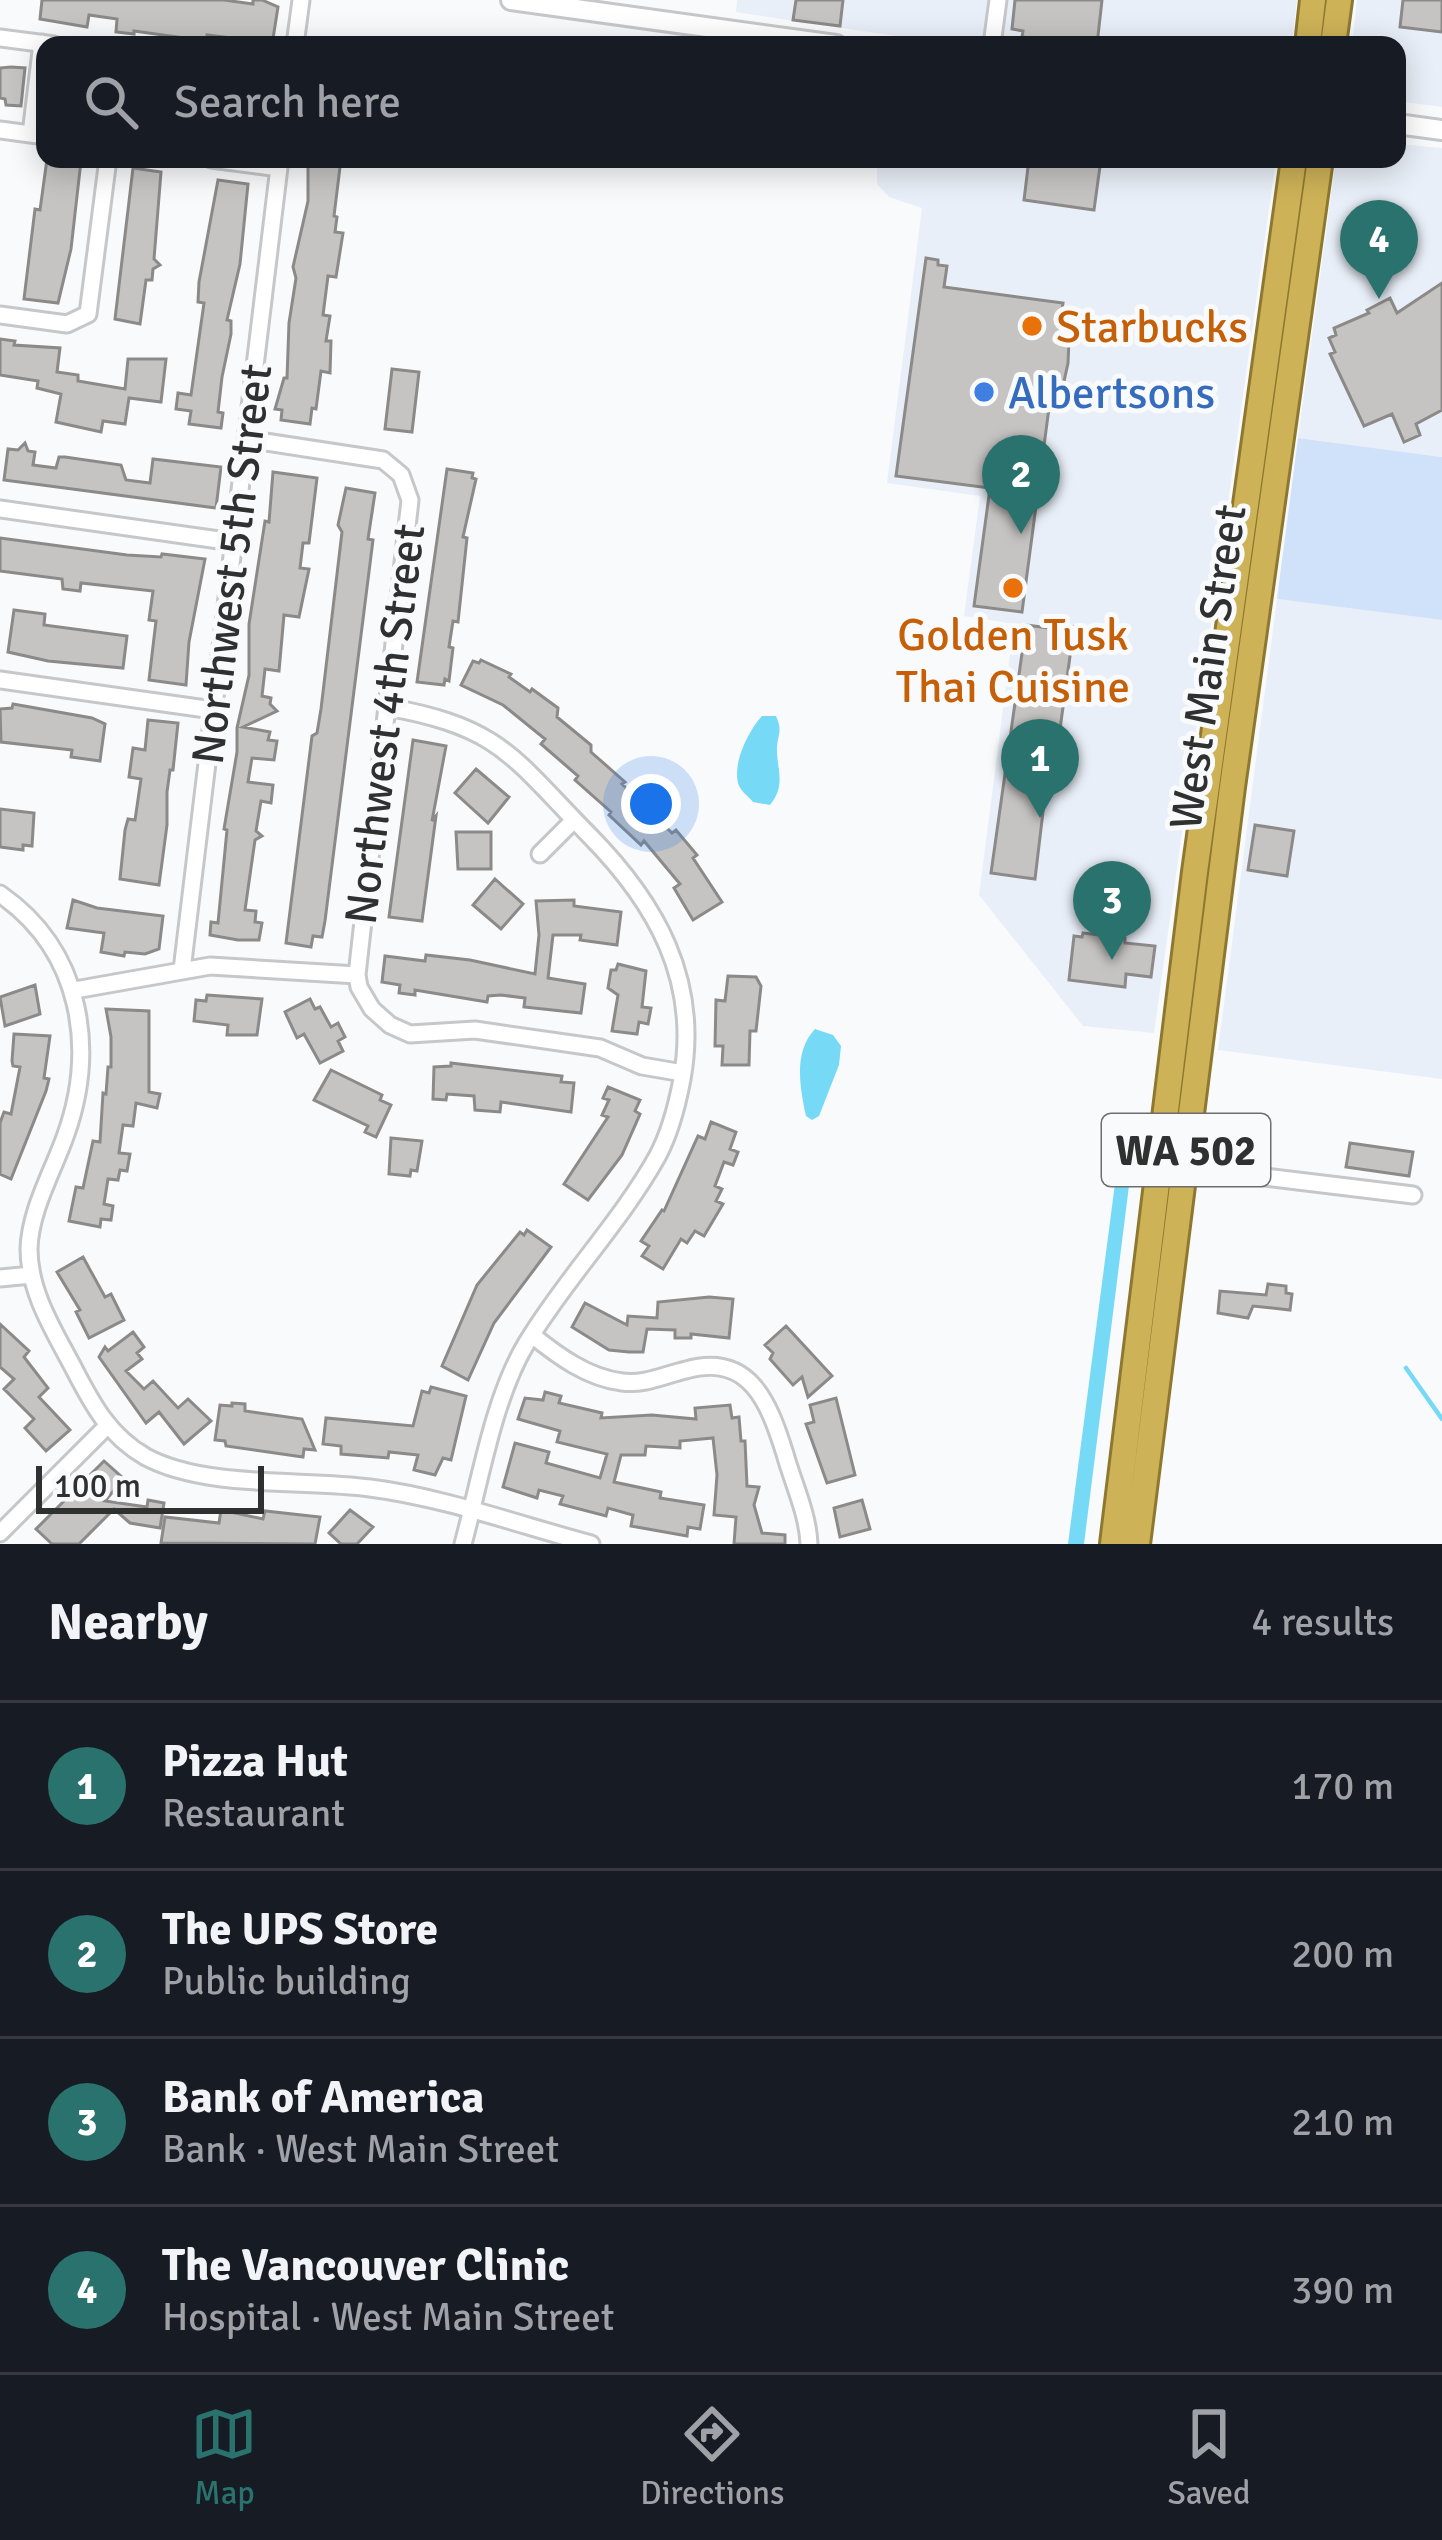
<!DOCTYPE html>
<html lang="en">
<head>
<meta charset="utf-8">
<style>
  :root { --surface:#171b24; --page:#242831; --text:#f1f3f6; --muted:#9ea1a6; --line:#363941; --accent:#29726d }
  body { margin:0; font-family:Signika,sans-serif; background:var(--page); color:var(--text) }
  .scale { position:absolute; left:36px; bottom:30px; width:228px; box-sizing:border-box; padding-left:12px; border:6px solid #2f3030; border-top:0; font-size:33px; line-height:42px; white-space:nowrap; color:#2f3030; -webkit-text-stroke:9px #f9fafc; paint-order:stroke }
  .you { position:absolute; left:651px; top:804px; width:42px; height:42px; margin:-30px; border:9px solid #fff; border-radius:50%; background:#1a73e8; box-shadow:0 0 0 18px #1a73e833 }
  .badge { display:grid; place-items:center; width:78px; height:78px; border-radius:50%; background:var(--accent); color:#fff; font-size:39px; font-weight:700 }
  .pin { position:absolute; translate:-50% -99px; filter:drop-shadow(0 3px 6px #0008) }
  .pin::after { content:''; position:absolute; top:63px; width:42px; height:36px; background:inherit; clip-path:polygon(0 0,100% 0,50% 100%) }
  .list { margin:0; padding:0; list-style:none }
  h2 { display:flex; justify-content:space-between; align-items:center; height:156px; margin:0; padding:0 48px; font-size:51px }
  h2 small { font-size:39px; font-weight:400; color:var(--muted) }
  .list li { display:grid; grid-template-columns:78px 1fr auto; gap:36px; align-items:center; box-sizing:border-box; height:168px; padding:0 48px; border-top:3px solid var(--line) }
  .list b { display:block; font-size:45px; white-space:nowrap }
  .list p { margin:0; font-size:39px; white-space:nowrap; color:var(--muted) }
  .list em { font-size:39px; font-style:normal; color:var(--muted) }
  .icon { flex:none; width:66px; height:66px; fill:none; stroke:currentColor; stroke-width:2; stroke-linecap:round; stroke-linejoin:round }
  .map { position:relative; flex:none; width:1442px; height:1544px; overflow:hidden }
  .search { position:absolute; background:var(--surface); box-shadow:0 6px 30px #0003; left:36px; right:36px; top:36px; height:132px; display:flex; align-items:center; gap:30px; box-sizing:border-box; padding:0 42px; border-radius:24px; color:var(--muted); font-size:45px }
  .sheet { height:828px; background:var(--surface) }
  nav { display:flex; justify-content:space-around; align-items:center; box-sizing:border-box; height:168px; border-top:3px solid var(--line); background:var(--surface); font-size:33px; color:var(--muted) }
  nav a { display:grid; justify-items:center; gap:6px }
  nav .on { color:var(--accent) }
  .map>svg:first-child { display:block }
</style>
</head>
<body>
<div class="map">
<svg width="1442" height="1544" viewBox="0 0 1442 1544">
  <rect width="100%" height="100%" fill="#f9fafc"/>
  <!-- built -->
  <path fill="#e9eff8" d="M737,0h560l-5,45h-336l-220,-33z
    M1357,0h85v107l-45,-6v-56h-45z
    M1397,144l45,4v309l-144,-19 38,-279h61z
    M877,159h399l-122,874 -71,-7 -104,-131 35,-271 -50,-8 16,-120 -93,-13 35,-275 -33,-11 -12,-13z
    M1277,599l165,21v459l-224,-29z"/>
  <!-- green -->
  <path fill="#d0e2fa" d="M1298,438l144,19v163l-165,-21z"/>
  <!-- water -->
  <path fill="#76daf7" d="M762,716h14c6,13 3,16 1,30 -1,22 10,39 -7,59l-17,-3c-4,-5 -11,-10 -14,-16 -8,-21 10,-56 23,-70z
    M815,1029l18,6 8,11 -2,19 -20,51 -7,4 -6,-4c-6,-28 -13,-64 9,-87z
    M1120,1145l14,1 -50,398h-16z"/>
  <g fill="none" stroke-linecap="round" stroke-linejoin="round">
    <!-- stream -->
    <path stroke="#76daf7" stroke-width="4.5" d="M1406,1368l36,51"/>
  </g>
  <!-- building -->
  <path fill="#c6c4c2" stroke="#8c8a88" stroke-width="3" d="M42,0h182l29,4v-4h9l16,7 -6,38h-25l1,-5 -41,-5 -1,6 -72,-10v3l-18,-2 1,-13 -28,-4 -2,12 -47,-8z
    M796,0h47l-3,26 -47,-6z
    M1015,0h87l-5,45h-50l1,-5 -26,-3 1,-6 -11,-2z
    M1403,0h39v32l-42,-5z
    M11,67l14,1 -4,38 -15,-1 -1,-6 -5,-1v-30z
    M47,159l34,2 -10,88 -13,54 -34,-4 11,-90 5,1z
    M308,159h33l-7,57 3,1 -2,15 8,1 -7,44 -8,-1 -5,39 7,1 -4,25h5l-1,32 -9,-2 -5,38 -4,-1 -2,16 -29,-4 1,-10 -7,-1 9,-31h3l2,-55 7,-45 -3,-11 15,-66z
    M1029,159h72l-7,51 -70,-10z
    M133,168l28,4 -7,87 6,6 -7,4 -1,11h-6l-6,44 -25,-5z
    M218,180l30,4 -8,80 -13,56 4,1v13l-9,43 -4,35 5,1 -2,15 -32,-4 2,-13 -15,-2 2,-16 13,2 13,-92 -6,-1 1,-20z
    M926,258l12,2v5l9,1 -3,21 119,16 -2,12 9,1 -2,47 -10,46 -9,-1 -27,204 -48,-6 16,-118 -94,-12z
    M1442,283v127l-26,14 4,11 -16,7 -12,-28 -28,12 -34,-72 5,-2 -6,-14 7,-3 -2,-7 35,-15 -2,-3 23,-12 7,15z
    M0,339l15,2 -1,4 46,3 -3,24 21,3v6l47,8 3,-30h38l-5,43 -32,-4 -4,26 -22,-3 -2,11 -45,-10 5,-28 -24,-6 1,-7 -38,-6z
    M392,369l27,3 -7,60 -27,-3z
    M25,443l3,8 7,1 -2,13 23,3 3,-11h6l56,8 5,15 24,3 3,-24 68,8 -5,41 -212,-28 4,-31 10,1z
    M447,469l26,4 -1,5 4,1 -13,58 4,1 -9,84 -5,-1 -4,26 4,1 -4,33 -4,-2 -1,6 -27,-3z
    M273,472l44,6 -8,65h-6l-3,25 9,1 -10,48 -15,-2 -5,56 -14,-2 -3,27 9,2 -1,6 7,7 -34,16 27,5 -2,8 9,1 -3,19 -22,-2 -4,24 25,3 -2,18 -10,-2 -5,30 6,5 -7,4 -10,70 11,1 -1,11 7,1 -3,17h-21l-28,-5 1,-13 7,1 9,-93 -3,-1 13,-77v-24l12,-53v-51l16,-103 4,1z
    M346,488l29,5 -7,46 5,1 -48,381 -3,16 -9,-1 -2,11 -25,-4 26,-207 5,-3 4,-24 21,-177 -4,-7z
    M0,538l127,17 34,2 1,-3 43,5 -16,83 -3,43 -37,-5 7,-59 -7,-1 4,-29 -72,-8 -1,8 -17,-2 -1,-10 -62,-8z
    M14,610l31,4 -1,11 83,11 -4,32 -75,-7 -40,-9z
    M1050,624l24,3 -23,168h-6l-10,84 -44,-6 35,-248 23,3z
    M481,660l30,14 -2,3 21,15 2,-3 26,19 -1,9 34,28v7l34,30 -3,2 50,49 4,-3 21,25 -4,3 29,44 -29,18 -19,-32 6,-4 -36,-43 -3,4 -32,-30 2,-3 -36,-32 3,-4 -37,-32 4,-5 -42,-34 -42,-20 12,-24 6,2z
    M13,704l79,14 13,6 -5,37 -29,-4 1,-7 -71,-8 -1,-33 12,-1z
    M148,720l30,3 -5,47h-3l-3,22v33l-8,60 -39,-6 5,-49 3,-11 7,1 6,-41 -12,-2 4,-29 12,2z
    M413,740l33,6 -14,75 4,-5 -14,105 -33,-4z
    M476,769l33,28 -21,26 -33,-30z
    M0,809l34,4 -2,33 -9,-1v5l-23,-3z
    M1255,825l39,6 -7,45 -39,-6z
    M456,832h35v37h-33z
    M495,879l28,25 -22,25 -28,-24z
    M73,900l24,8 66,8 -4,33 -14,5 -20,-2 -1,4 -23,-4 3,-19 -37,-5z
    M574,900v6l47,6 -4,33 -37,-5 1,-5h-28l-5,43 37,6 -4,29 -57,-6 1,-9 -24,-3 -13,1 -1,6 -72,-12v5l-16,-2 1,-8 -18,-3 3,-26 40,5 1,-6 44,5 65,14 4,-39 -3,-34z
    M1083,933l42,5v5l30,3 -4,31 -25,-3 -1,13 -56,-7 5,-44 8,1z
    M618,964l28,7 -4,36 9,1 -3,16 -9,-2 -2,12 -25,-3 6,-36 -10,-7 3,-18h5z
    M728,976l28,1 5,9 -5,45h-6l-1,34h-27l1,-19h-8l1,-46 9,1z
    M35,985l5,29 -35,12 -5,-29z
    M207,995l55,4 -5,36h-30l1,-10 -34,-4 2,-21 10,1z
    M310,999l5,10 5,-2 11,20 7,-4 7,14 -7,4 5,10 -23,12 -16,-29 -7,4 -12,-26z
    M106,1009l43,2v81l11,2 -3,14 -21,-5 -3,23 -10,-1 -4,28 11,1 -3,17 -7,-1 -2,10 -10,-1 -4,25 9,2 -2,14 -10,-1 -1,8 -31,-6 7,-34 7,1 10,-47 7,1 3,-49 3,1 2,-27h3v-30z
    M14,1034l36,2 -6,42 5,1 -3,12 -35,88 -11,-5v-51l4,-11 7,2 9,-47 -7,-1 -1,-5z
    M451,1063l111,13 -1,6 13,1 -3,29 -70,-10 -1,10 -25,-2 -1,-14 -27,-2 -1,6 -13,-1 1,-32 17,-1z
    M331,1070l51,25 -2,5 11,5 -15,32 -11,-5 3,-6 -54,-26z
    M608,1087l32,13 -5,11 5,3 -18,41 -34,45 -24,-16 44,-67 -6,-2 7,-15 -6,-2z
    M711,1122l25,10 -6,17 8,3 -5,13 -9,-3 -9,24 7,3 -6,12 7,3 -19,32 -9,-5 -8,12 -6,-4 -18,30 -21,-13 7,-10 -8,-5 21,-31 2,1 34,-75 7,3z
    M391,1138l31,3 -5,30 -6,-1 -1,6 -21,-2z
    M1350,1143l63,9 -4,24 -63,-9z
    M527,1230l24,17 -57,76 -26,57 -26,-14 35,-81 43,-53 4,3z
    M83,1257l22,40 6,-3 13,26 -35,18 -13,-26 4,-2 -23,-38z
    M1268,1284l18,2v7l6,1 -2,16 -37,-4 -5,12 -30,-5 2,-22 46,4z
    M709,1297l24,2 -4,39 -38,-4v4h-16v-8l-28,-1 -4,23h-14l-20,-2 -37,-23 13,-24 42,22 1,-9 29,2 1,-16z
    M0,1324l29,27 -5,6 24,31 -9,9 31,33 -24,21 -21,-23 9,-9 -30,-30 10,-10 -14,-12z
    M786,1326l46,50 -24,21 -6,-20 -9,8 -23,-26 3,-6 -8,-8z
    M133,1332l11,15 -7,6 5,6 -16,12 18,18 9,-8 25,27 10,-9 23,22 -27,23 -25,-32 -13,11 -47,-66 6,-10 3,4z
    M431,1387l35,9 -15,64 -8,-2 -8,17 -21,-5 4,-15 -29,-3 -1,6 -47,-4v-8l-18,-2 3,-26 87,8 9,-35 7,2z
    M545,1392l16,4 -2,7 43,10 -1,5 51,-3 44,4 -1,-11 35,-3 2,13 7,-1 2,24h4l2,45 12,1 -5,18 8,28 23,2v9h-51l2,-27 -22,-2 3,-40 -4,-37 -33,3v7l-34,-2 -1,9h-24l-7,27 47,10 -1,6 44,7 -4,24 -12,-2 -1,9 -56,-10 2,-11 -25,-7 -2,8 -46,-12 3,-8 -24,-6 -2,8 -34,-11 12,-44 34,9 -3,11 54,15 7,-24 -50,-12 3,-11 -42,-12 7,-21 18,2z
    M836,1398l19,77 -28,8 -21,-59 8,-2 -4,-17z
    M232,1403l13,1v7l57,8 13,31 -11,-1 -1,8 -77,-11 -1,-5 -10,-1 5,-35 12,1z
    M104,1461l20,18 -19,22 42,6 1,-7 16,3 -4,25 -30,-5 -16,-14 -35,35h-27l-16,-15z
    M862,1500l8,29 -30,8 -6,-29z
    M221,1510l42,9 2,-8 55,6 -5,27 -154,-1 4,-26 54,6z
    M350,1510l23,17 -16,17h-16l-12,-11z"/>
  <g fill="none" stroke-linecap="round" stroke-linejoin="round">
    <defs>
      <path id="minor" d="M0,38l54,7
        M295,45l6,-45
        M992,45l6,-45
        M0,130l45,6
        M31,134l11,-91
        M211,159l68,9
        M0,315l67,9 21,-10 20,-155
        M246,439l137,21 18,15 9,25 -53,475
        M0,509l233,33
        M0,680l213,30
        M387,707c114,20 126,51 202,128 67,68 111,145 93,244 -5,27 -12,54 -25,78 -37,66 -92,122 -131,187 -33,55 -46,138 -63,200
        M540,854l34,-34
        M0,894c82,57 97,155 65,243 -13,36 -35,74 -36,112 0,43 25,82 44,118 19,37 36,69 73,90 60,32 158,22 224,31 72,9 150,37 221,56
        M182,970l98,-811
        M75,990l135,-24 147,9 2,12 13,22 18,16 20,9 65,-4 125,18 42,18 41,7
        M1183,1167l230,28
        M0,1278l31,-3
        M532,1335c26,21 56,43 90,47 23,3 42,-7 64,-12 64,-18 83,33 99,84 8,29 23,60 24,90
        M0,1533l106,-106"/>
      <path id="tertiary" d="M511,0l325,45
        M1397,124l45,6"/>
      <path id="trunk" d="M1308,45l5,-45
        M1333,45l6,-45
        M1113,1544l82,-672 99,-713
        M1137,1544l95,-757 88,-628"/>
    </defs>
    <!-- minor casing -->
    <use href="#minor" stroke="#c6c7c9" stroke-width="21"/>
    <!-- tertiary casing -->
    <use href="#tertiary" stroke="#c6c7c9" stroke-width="24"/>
    <!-- trunk casing -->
    <use href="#trunk" stroke="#8e782f" stroke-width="30"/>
    <!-- minor -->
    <use href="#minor" stroke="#fff" stroke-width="15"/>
    <!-- tertiary -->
    <use href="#tertiary" stroke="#fff" stroke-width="18"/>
    <!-- trunk -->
    <use href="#trunk" stroke="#ceb258" stroke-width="24"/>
  </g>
  <!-- markers -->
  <g fill="#e8710a" stroke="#f9fafc" stroke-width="4.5">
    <circle cx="1032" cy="326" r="12"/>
    <circle cx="1013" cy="588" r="12"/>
  </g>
  <circle fill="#3f7fe0" stroke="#f9fafc" stroke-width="4.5" cx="984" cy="392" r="12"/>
  <g text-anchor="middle" stroke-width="10" stroke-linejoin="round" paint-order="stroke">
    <!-- shield labels -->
    <rect fill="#f9fafc" stroke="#6c6d6d" stroke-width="3" x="1102" y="1114" width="168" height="72" rx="9"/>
    <g font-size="42" font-weight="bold" fill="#2f3030">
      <text x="1186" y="1165">WA 502</text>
    </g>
    <!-- food labels -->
    <g font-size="45" fill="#c56008" stroke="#f9fafc" text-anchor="start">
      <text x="1056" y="342">Starbucks</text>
      <text x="1013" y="650" text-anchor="middle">Golden Tusk<tspan x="1013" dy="52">Thai Cuisine</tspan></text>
    </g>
    <!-- shop labels -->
    <g font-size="45" fill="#366cbe" stroke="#f9fafc" text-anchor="start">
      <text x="1008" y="408">Albertsons</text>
    </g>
    <!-- street labels -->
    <g font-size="45" fill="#2f3030" stroke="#f9fafc">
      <text transform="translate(231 564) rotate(-83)" y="16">Northwest 5th Street</text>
      <text transform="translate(1207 667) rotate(-82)" y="16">West Main Street</text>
      <text transform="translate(384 724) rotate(-83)" y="16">Northwest 4th Street</text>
    </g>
  </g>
</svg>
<div class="scale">100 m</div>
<div class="you"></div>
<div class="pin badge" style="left:1040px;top:818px">1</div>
<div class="pin badge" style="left:1021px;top:534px">2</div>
<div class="pin badge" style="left:1112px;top:960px">3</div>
<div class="pin badge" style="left:1379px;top:299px">4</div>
<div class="search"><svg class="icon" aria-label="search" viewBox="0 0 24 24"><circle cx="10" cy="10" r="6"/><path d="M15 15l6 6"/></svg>Search here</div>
</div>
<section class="sheet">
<h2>Nearby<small>4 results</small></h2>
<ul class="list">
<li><span class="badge">1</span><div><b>Pizza Hut</b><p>Restaurant</p></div><em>170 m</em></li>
<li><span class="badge">2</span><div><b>The UPS Store</b><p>Public building</p></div><em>200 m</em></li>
<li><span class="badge">3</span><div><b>Bank of America</b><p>Bank · West Main Street</p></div><em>210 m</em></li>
<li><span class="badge">4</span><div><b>The Vancouver Clinic</b><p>Hospital · West Main Street</p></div><em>390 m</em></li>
</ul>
</section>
<nav>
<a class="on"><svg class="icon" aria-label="map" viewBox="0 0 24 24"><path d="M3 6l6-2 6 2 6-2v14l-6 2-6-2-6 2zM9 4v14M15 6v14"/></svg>Map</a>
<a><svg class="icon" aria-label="directions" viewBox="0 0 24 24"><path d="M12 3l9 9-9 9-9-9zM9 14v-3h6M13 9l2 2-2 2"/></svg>Directions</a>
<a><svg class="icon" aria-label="saved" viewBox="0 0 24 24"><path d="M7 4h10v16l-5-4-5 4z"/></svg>Saved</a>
</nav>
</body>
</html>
